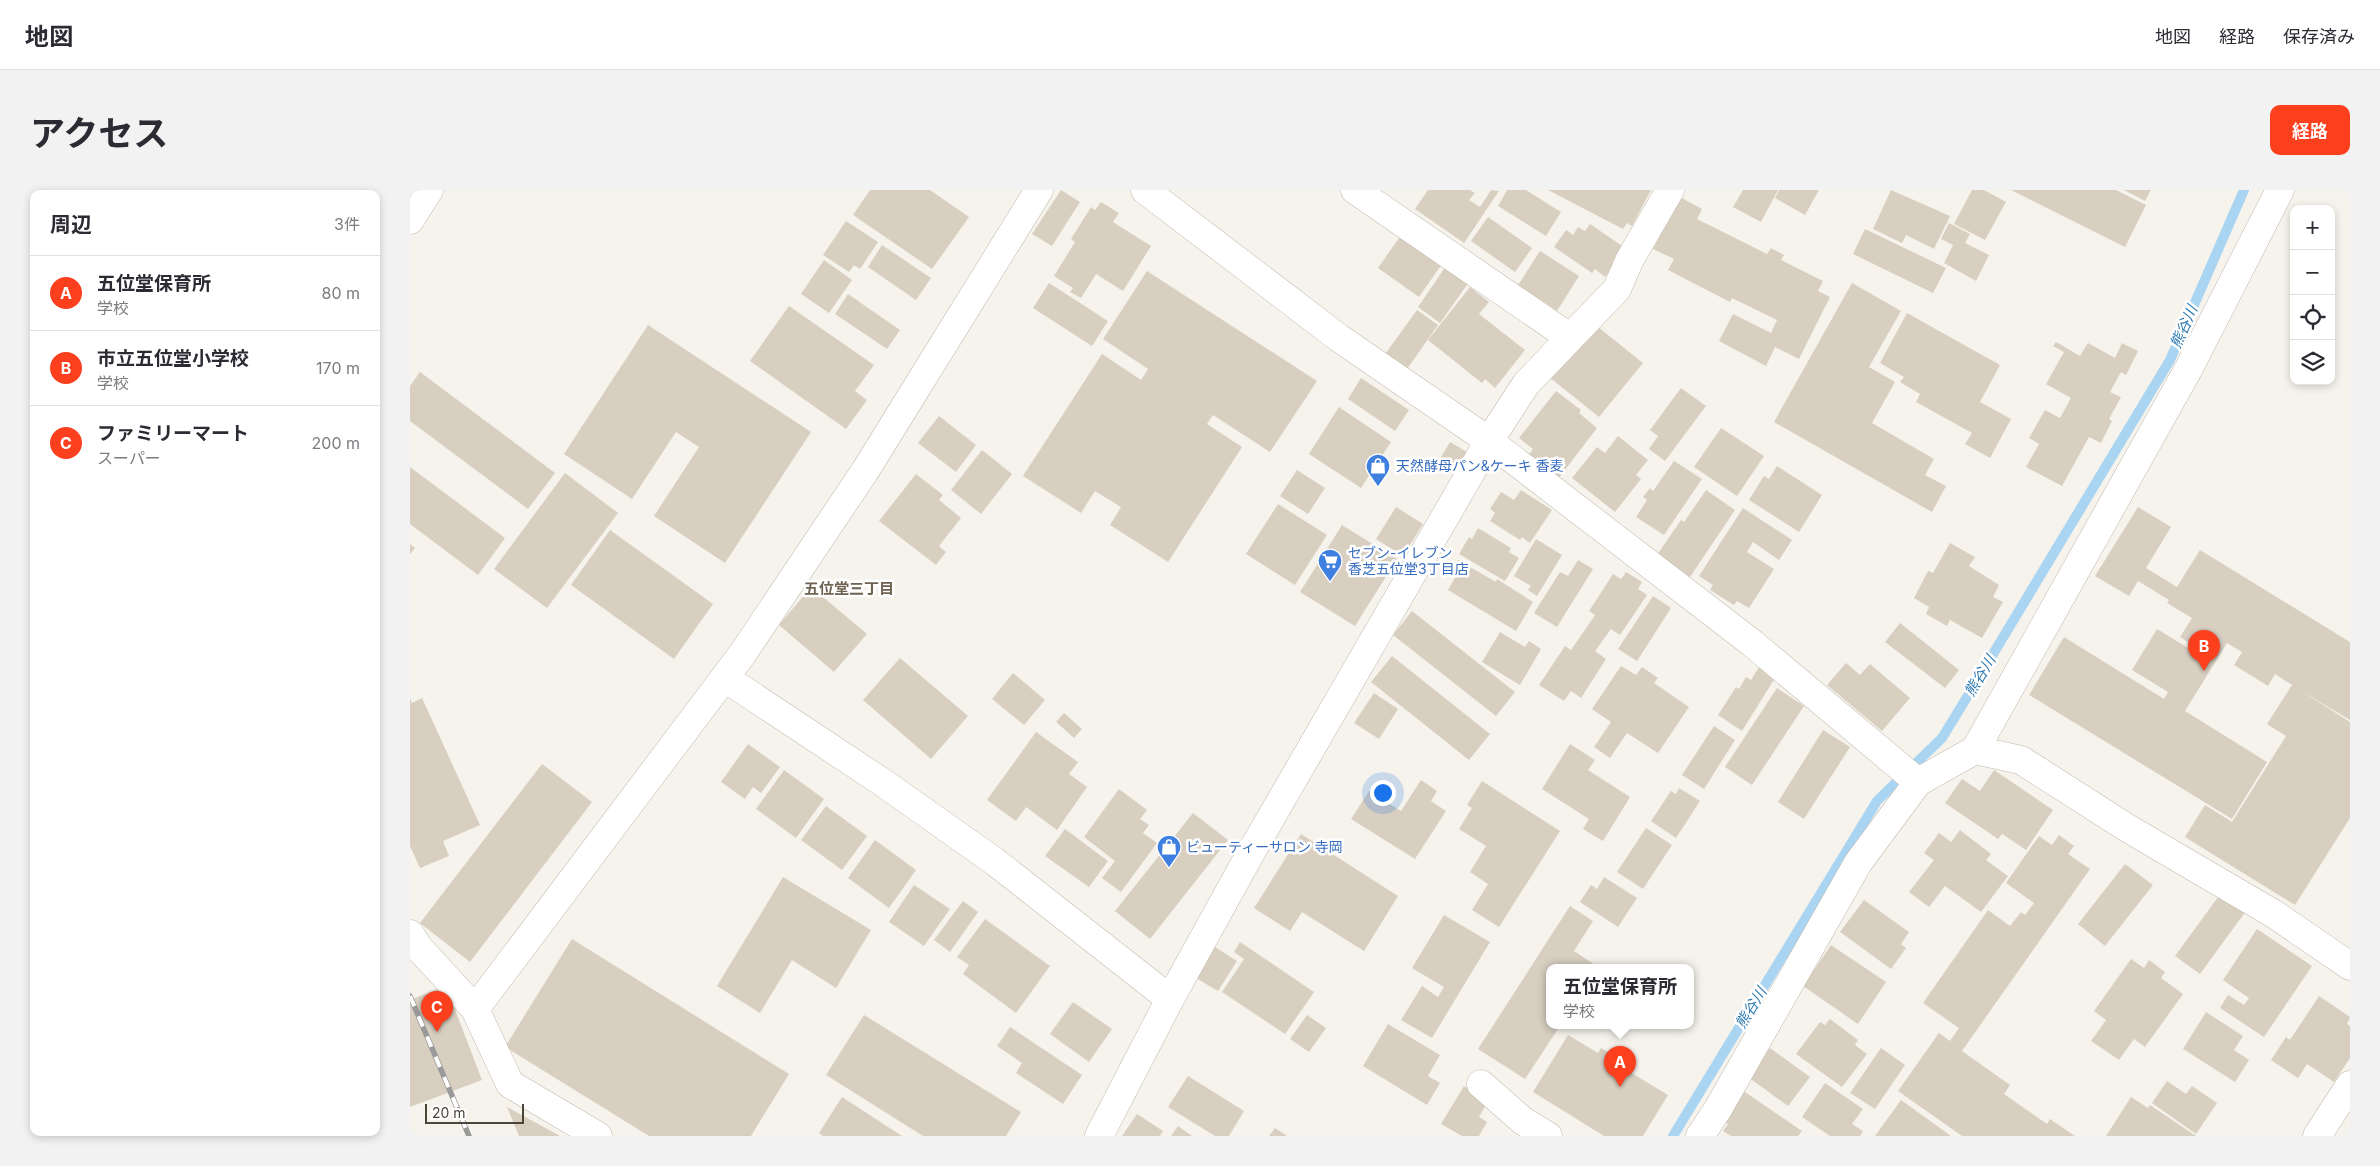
<!DOCTYPE html>
<html lang="ja">
<head>
<meta charset="utf-8">
<style>
  :root { --surface:#fff; --page:#f2f2f3; --text:#2b2b33; --muted:#7c7c81; --line:#e1e1e2; --accent:#fc3f1d }
  body { margin:0; font-family:Inter,"Noto Sans JP",sans-serif; background:var(--page); color:var(--text) }
  .controls { position:absolute; right:15px; top:15px; display:grid; overflow:hidden; border-radius:10px; box-shadow:0 2px 8px #0003 }
  .controls button { width:45px; height:45px; display:grid; place-items:center; padding:0; border:0; border-bottom:1px solid var(--line); background:var(--surface); color:var(--text); font:25px sans-serif }
  .scale { position:absolute; left:15px; bottom:12px; width:99px; box-sizing:border-box; padding-left:5px; border:2px solid #4b4439; border-top:0; font-size:14px; line-height:18px; white-space:nowrap; color:#4b4439; -webkit-text-stroke:4px #fff; paint-order:stroke }
  .you { position:absolute; left:972px; top:602px; width:18px; height:18px; margin:-12px; border:4px solid #fff; border-radius:50%; background:#1a73e8; box-shadow:0 0 0 8px #1a73e833 }
  .badge { display:grid; place-items:center; width:32px; height:32px; border-radius:50%; background:var(--accent); color:#fff; font-size:16px; font-weight:700 }
  .pin { position:absolute; translate:-50% -41px; filter:drop-shadow(0 1px 2px #0008) }
  .pin::after { content:''; position:absolute; top:26px; width:18px; height:15px; background:inherit; clip-path:polygon(0 0,100% 0,50% 100%) }
  .popup { position:absolute; left:1136px; top:774px; width:148px; height:65px; box-sizing:border-box; display:grid; place-content:center; border-radius:10px; background:var(--surface); filter:drop-shadow(0 1px 4px #0005); font-size:16px; white-space:nowrap; color:var(--muted) }
  .popup b { font-size:19px; color:var(--text) }
  .popup::after { content:''; position:absolute; left:50%; top:100%; margin-left:-10px; border:10px solid transparent; border-top-color:var(--surface) }
  .list { margin:0; padding:0; list-style:none }
  h2 { display:flex; justify-content:space-between; align-items:center; height:65px; margin:0; padding:0 20px; font-size:21px }
  h2 small { font-size:16px; font-weight:400; color:var(--muted) }
  .list li { display:grid; grid-template-columns:32px 1fr auto; gap:15px; align-items:center; box-sizing:border-box; height:75px; padding:0 20px; border-top:1px solid var(--line) }
  .list b { display:block; font-size:19px; white-space:nowrap }
  .list p { margin:0; font-size:16px; white-space:nowrap; color:var(--muted) }
  .list em { font-size:16px; font-style:normal; color:var(--muted) }
  .icon { flex:none; width:28px; height:28px; fill:none; stroke:currentColor; stroke-width:2; stroke-linecap:round; stroke-linejoin:round }
  .map { position:relative; flex:none; width:1940px; height:946px; overflow:hidden; border-radius:10px }
  header { display:flex; align-items:center; gap:30px; box-sizing:border-box; height:70px; padding:0 25px; background:var(--surface); border-bottom:1px solid var(--line) }
  header strong { font-size:24px }
  nav { display:flex; gap:28px; margin-inline-start:auto; font-size:18px }
  .intro { display:flex; align-items:center; justify-content:space-between; box-sizing:border-box; height:120px; padding:0 30px }
  h1 { margin:0; font-size:35px }
  .button { padding:12px 22px; border-radius:10px; background:var(--accent); color:#fff; font-size:18px; font-weight:700 }
  main { display:flex; gap:30px; padding:0 30px }
  aside { flex:1; background:var(--surface); border-radius:10px; box-shadow:0 2px 8px #0003 }
  .map>svg:first-child { display:block }
</style>
</head>
<body>
<header>
<strong>地図</strong>
<nav><a>地図</a><a>経路</a><a>保存済み</a></nav>
</header>
<div class="intro"><h1>アクセス</h1><a class="button">経路</a></div>
<main>
<aside>
<h2>周辺<small>3件</small></h2>
<ul class="list">
<li><span class="badge">A</span><div><b>五位堂保育所</b><p>学校</p></div><em>80 m</em></li>
<li><span class="badge">B</span><div><b>市立五位堂小学校</b><p>学校</p></div><em>170 m</em></li>
<li><span class="badge">C</span><div><b>ファミリーマート</b><p>スーパー</p></div><em>200 m</em></li>
</ul>
</aside>
<div class="map">
<svg width="1940" height="946" viewBox="0 0 1940 946">
  <rect width="100%" height="100%" fill="#f6f3ec"/>
  <g fill="none" stroke-linecap="round" stroke-linejoin="round">
    <!-- stream -->
    <path stroke="#a9d4f2" stroke-width="10" d="M1263,946l204,-335 65,-63 33,-54 195,-324 74,-170"/>
  </g>
  <!-- building -->
  <path fill="#d8cfc1" d="M460,0h60l39,27 -37,52 -79,-54z
    M651,0l19,12 -28,44 -20,-12z
    M1018,0h42l5,3 -6,7 11,7 11,-17 8,1 -35,52 -49,-34z
    M1097,0h19l35,22 -15,24 -48,-30z
    M1138,0h103l-19,36 -5,-3 -4,6z
    M1333,0h35l-17,32 -28,-15z
    M1369,0h40l-14,25 -30,-17z
    M1481,0l59,26 -16,33 -28,-14 -4,8 -29,-14z
    M1562,0h12l22,12 -21,38 -31,-16z
    M1601,0h105l30,15 -21,42z
    M1714,0h27l-6,11z
    M1270,7l22,12 -5,10 70,35 4,-6 13,7 -3,5 42,21 -5,10 12,6 -31,62 -24,-12 -9,19 -47,-25 14,-27 38,19 6,-13 -45,-22 -2,4 -62,-32 6,-11 -21,-10z
    M691,12l18,11 -6,9 38,24 -28,45 -27,-17 -15,24 -11,-6 3,-4 -19,-12 21,-34 -4,-3 20,-32 4,3z
    M1078,27l44,31 -17,24 -44,-31z
    M436,31l32,21 -18,27 -6,-4 -5,7 -26,-17z
    M1539,33l21,11 -5,9 24,12 -13,26 -32,-18 9,-18 -12,-6z
    M1180,34l35,24 -20,29 -10,-8 -3,4 -38,-26 12,-17 7,5 5,-8 7,4z
    M1455,39l81,39 -13,25 -80,-39z
    M991,45l41,29 -23,33 -41,-29z
    M472,55l49,33 -15,22 -48,-33z
    M1130,61l39,25 -22,35 -39,-26z
    M414,70l28,20 -23,33 -28,-19z
    M1036,76l23,16 -29,41 -22,-16z
    M737,81l170,110 -47,71 -57,-37 -6,9 35,23 -74,115 -58,-37 11,-18 -26,-16 -14,22 -58,-37 79,-122 39,26 7,-11 -45,-30z
    M639,93l59,38 -16,25 -59,-38z
    M1442,93l49,28 -32,56 26,15 -23,41 62,36 -9,16 21,11 -14,26 -158,-90z
    M1060,97l19,15 -10,12 46,36 -30,38 -10,-9 -3,4 -54,-43z
    M438,104l52,36 -13,19 -52,-35z
    M379,116l85,59 -19,26 12,9 -21,29 -96,-68z
    M1007,120l21,15 -33,47 -22,-15z
    M1497,123l93,52 -20,37 31,17 -21,39 -25,-14 7,-11 -56,-31 4,-8 -20,-12 4,-5 -24,-14z
    M1183,133l50,40 -44,54 -50,-40z
    M238,135l163,107 -86,131 -71,-47 45,-69 -23,-15 -44,67 -68,-45z
    M1646,152l24,14 8,-13 27,15 7,-15 16,8 -12,24 -5,-3 -11,20 11,5 -12,22 3,2 -11,22 -12,-6 -27,49 -36,-19 13,-23 -10,-6 16,-28 15,8 11,-20 -25,-14 18,-32 -11,-6z
    M10,182l135,101 -27,36 -118,-88v-35z
    M951,188l48,32 -14,21 -47,-32z
    M1271,198l25,18 -41,55 -16,-12 9,-13 -8,-6z
    M1146,201l25,19 -2,3 18,15 -39,51 -30,-23 5,-7 -14,-11z
    M929,217l52,35 -30,46 -52,-34z
    M529,226l37,29 -20,27 -38,-29z
    M1311,238l43,28 -27,40 -43,-29z
    M1208,246l30,24 -12,15 5,4 -26,33 -43,-34 25,-31 8,6z
    M1040,252l22,13 -13,21 -21,-14z
    M572,260l30,24 -31,40 -30,-24z
    M1264,271l28,18 -38,56 -28,-18 11,-17 -4,-3 7,-9 3,3z
    M1367,276l45,29 -23,37 -50,-32 15,-24 5,3z
    M0,277l95,71 -27,37 -68,-51z
    M887,280l28,18 -17,26 -28,-18z
    M155,283l53,40 -71,95 -53,-39z
    M506,284l27,21 -4,5 22,18 -22,28 7,6 -10,13 -57,-44z
    M1111,300l31,20 -22,33 -8,-6 -2,3 -30,-19 5,-8 -5,-4 11,-17 13,8z
    M1296,300l29,20 -45,67 -33,-22 24,-35 3,2z
    M868,314l49,31 -32,50 -49,-31z
    M986,317l27,17 -20,32 -27,-17z
    M1728,317l33,20 -25,41 31,19 23,-37 150,92v78l-50,-30 50,32v96l-55,87 -110,-68 20,-32 27,17 54,-86 -19,-12 25,-39 -17,-11 -7,12 -34,-21 8,-13 -15,-9 -42,68 82,51 -35,57 -203,-124 35,-58 100,62 4,-7 -36,-22 25,-41 36,22 3,-4 -16,-10 12,-19 -25,-15 2,-3 -31,-19 -9,15 -34,-20z
    M1333,318l49,32 -13,20 -26,-18 -6,10 27,17 -25,39 -12,-7 -3,4 -24,-15 3,-5 -14,-9z
    M932,335l55,34 -42,67 -55,-34z
    M1068,338l33,20 -2,4 10,6 -14,23 -46,-27 10,-17 3,2z
    M200,340l103,74 -39,55 -103,-74z
    M1126,349l26,16 -25,41 -9,-6 3,-4 -17,-10z
    M1540,353l25,14 -6,9 30,19 -6,12 10,5 -21,36 -32,-18 -3,6 -21,-12 3,-7 -15,-9 14,-27 5,2z
    M0,354l5,4 -5,6z
    M1048,370l38,22 1,-3 36,23 -17,29 -68,-41 9,-16 -6,-4z
    M1168,370l15,9 -36,58 -23,-14 26,-41 8,4z
    M1216,382l16,10 -4,7 9,6 -27,40 -9,-6 -16,22 11,8 -25,39 -10,-7 -7,10 -25,-16 26,-39 6,4 24,-35 -6,-4 24,-37 8,5z
    M401,397l56,47 -33,38 -55,-47z
    M1243,406l18,12 -34,53 -19,-12z
    M1002,421l103,81 -19,24 -103,-81z
    M1490,433l59,47 -14,18 -60,-46z
    M1090,442l25,15 4,-6 12,8 -21,36 -38,-23z
    M982,466l98,78 -21,26 -98,-78z
    M490,468l68,58 -37,43 -68,-59z
    M1436,473l14,12 10,-11 40,34 -28,33 -55,-46z
    M1211,476l15,9 6,-8 16,11 -4,5 35,24 -31,46 -31,-20 -17,25 -16,-11 17,-25 -19,-13z
    M1349,477l16,11 -33,53 -24,-16 18,-28 3,2 7,-12 5,3z
    M603,483l32,27 -21,25 -32,-26z
    M1367,498l27,18 -52,79 -27,-18z
    M964,503l24,16 -19,30 -25,-16z
    M0,508l2,5 10,-5 58,127 -37,16 6,15 -29,12 -10,-22z
    M654,523l18,16 -8,9 -18,-16z
    M1304,536l21,14 -31,49 -22,-14z
    M1413,540l27,17 -46,72 -26,-17z
    M626,542l42,30 -9,12 18,13 -30,43 -31,-23 -10,14 -29,-21z
    M338,554l32,23 -19,26 -8,-6 -8,12 -24,-17z
    M1160,554l25,16 -7,10 42,27 -27,44 -20,-12 6,-10 -47,-30z
    M132,574l50,38 -122,160 -50,-39z
    M374,580l40,29 -28,39 -40,-29z
    M1584,580l59,40 -27,40 -24,-16 -4,5 -53,-36 17,-24 18,12z
    M1011,590l16,11 -6,10 15,10 -31,48 -64,-40 18,-28 32,20z
    M1072,591l78,50 -61,96 -27,-17 16,-26 -18,-12 16,-26 -27,-17 13,-21 -5,-3z
    M1269,598l21,13 -24,37 -25,-17 20,-30 5,3z
    M709,599l28,21 -7,9 9,6 -6,8 14,10 -36,49 -19,-14 13,-17 -31,-24z
    M416,616l41,30 -25,34 -41,-30z
    M783,623l35,27 -78,99 -35,-28z
    M1236,638l26,17 -29,44 -26,-17z
    M655,639l43,32 -19,26 -44,-31z
    M1550,640l31,24 -5,6 22,16 -27,36 -36,-26 -16,21 -20,-15 25,-32 -10,-7 15,-20 12,9z
    M891,644l97,62 -34,55 -62,-39 -12,19 -36,-23z
    M1649,645l15,11 -6,8 22,15 -128,182 48,34 -6,9 43,30 3,-5 25,17h-113l-64,-45 41,-58 11,8 9,-13 -36,-25 65,-93 22,16 11,-14 4,3 9,-12 -28,-20 33,-47 13,9z
    M465,650l41,30 -27,38 -41,-30z
    M1715,674l28,21 -48,61 -27,-22z
    M373,687l88,53 -35,58 -44,-28 -32,53 -43,-27z
    M1194,687l33,21 -19,29 -38,-25 11,-17 6,4z
    M504,695l36,24 -26,37 -35,-24z
    M1811,703l25,18 -46,63 -25,-18z
    M1454,710l45,32 -8,12 5,4 -15,21 -51,-37z
    M553,711l15,11 -28,40 -16,-12z
    M1160,716l23,15 -19,30 24,16 -48,1v58h10l-35,53 -47,-30z
    M1034,725l46,27 -58,96 -31,-18 21,-34 16,11 6,-10 -32,-19z
    M575,729l65,47 -34,47 -53,-39 6,-9 -12,-8z
    M1847,739l55,37 -48,71 -44,-29 8,-13 16,10 5,-7 -26,-18z
    M162,749l217,135 -38,62h-102l-144,-89z
    M830,752l74,50 -29,42 -63,-42 22,-33 -10,-7z
    M1421,755l55,37 -28,42 -55,-38z
    M805,757l22,14 -19,30 -22,-13z
    M1721,769l13,9 5,-8 16,12 -4,6 22,16 -38,53 -11,-8 -15,21 -28,-19 15,-21 -12,-9z
    M36,796l36,94 -72,27v-107z
    M1909,806l31,21 -3,7 3,2v32l-16,24 -27,-18 -9,14 -27,-18 15,-23 4,3z
    M663,812l39,27 -23,33 -39,-28z
    M1796,822l37,24 -9,14 15,10 -14,22 -52,-33z
    M454,825l157,97 -15,24h-83l-97,-61z
    M897,825l19,13 -17,24 -19,-13z
    M1420,829l28,21 -3,5 12,9 -25,33 -46,-33 24,-32 5,3z
    M978,834l52,31 -12,21 12,7 -13,22 -64,-39z
    M600,837l72,48 -19,29 -47,-31 6,-10 -25,-17z
    M1158,845l30,18 3,-5 17,10 -3,5 53,32 -25,41h-39l-71,-44z
    M1360,858l40,29 -22,29 -40,-29z
    M1471,858l24,17 -30,44 -25,-16z
    M778,886l56,35 -15,25h-14l-47,-29z
    M1757,891l19,13 6,-8 25,17 -21,31 -44,-31z
    M1415,893l38,26 -11,15 11,7 -3,5h-30l-28,-19z
    M1054,896l25,14 -10,17 8,5 -8,14h-17l-21,-12z
    M1332,900l60,41 -4,5h-67l-8,-5 5,-7 -6,-4z
    M432,907l60,39h-79l-4,-3z
    M1721,907l17,11 2,-3 46,31h-90z
    M1491,910l50,36h-76z
    M97,917l53,29h-41z
    M727,924l26,17 -3,5h-38z
    M768,936l14,10h-21z
    M865,938l12,8h-18z"/>
  <g fill="none" stroke-linecap="round" stroke-linejoin="round">
    <defs>
      <path id="minor" d="M735,0l194,148 150,103 263,202 166,139
        M945,0l214,147
        M0,30l19,-30
        M315,488l157,104 112,79 176,138
        M1565,560l214,-382 91,-178
        M0,744l9,14 56,61
        M1071,894l42,37 25,15
        M188,946l-88,-52 -35,-75 268,-356 122,-182 174,-281
        M689,946l71,-137 84,-152 235,-406 37,-57 91,-95 12,-28 41,-71
        M1290,946l18,-27 140,-246 60,-81 57,-32 46,10 108,69 145,85 76,52
        M1907,946l33,-51"/>
    </defs>
    <!-- minor casing -->
    <use href="#minor" stroke="#c2bbae" stroke-width="29"/>
    <!-- minor -->
    <use href="#minor" stroke="#fff" stroke-width="28"/>
    <defs>
      <path id="rail" d="M0,806l59,140"/>
    </defs>
    <!-- rail casing -->
    <use href="#rail" stroke="#9a9a9a" stroke-width="5.5"/>
    <!-- rail -->
    <use href="#rail" stroke="#fff" stroke-width="4" stroke-dasharray="11" stroke-linecap="butt"/>
  </g>
  <!-- icons -->
  <defs>
    <symbol id="shop-pin" viewBox="-11 -11 22 30"><path d="M0 17L-7.5 6A9.5 9.5 0 1 1 7.5 6Z" fill="#3f7fe0" stroke="#fff"/><path d="M-5-2.5h2.3a2.7 3.5 0 0 1 5.4 0H5L5.5 6h-11ZM-1.5-2.5h3a1.5 2.3 0 0 0-3 0Z" fill="#fff"/></symbol>
    <symbol id="supermarket-pin" viewBox="-11 -11 22 30"><path d="M0 17L-7.5 6A9.5 9.5 0 1 1 7.5 6Z" fill="#3f7fe0" stroke="#fff"/><path d="M-6-5.5h2.5l.6 2H6L4.5 2H-2.5L-4.4-4H-6ZM-1.5 3.2a1.3 1.3 0 1 0 .1 0ZM3 3.2a1.3 1.3 0 1 0 .1 0Z" fill="#fff"/></symbol>
  </defs>
  <g fill-rule="evenodd">
    <use href="#shop-pin" x="954" y="262" width="28" height="38"/>
    <use href="#supermarket-pin" x="906" y="357" width="28" height="38"/>
    <use href="#shop-pin" x="745" y="643" width="28" height="38"/>
  </g>
  <g text-anchor="middle" stroke-width="5" stroke-linejoin="round" paint-order="stroke">
    <!-- shop labels -->
    <g font-size="14" fill="#366cbe" stroke="#fff" text-anchor="start">
      <text x="986" y="281">天然酵母パン&amp;ケーキ 香麦</text>
      <text x="938" y="368">セブン-イレブン<tspan x="938" dy="16">香芝五位堂3丁目店</tspan></text>
      <text x="776" y="662">ビューティーサロン 寺岡</text>
    </g>
    <!-- water labels -->
    <g font-size="15" font-style="italic" fill="#2e7ab2" stroke="#fff">
      <text transform="translate(1774 137) rotate(-66)" y="5">熊谷川</text>
      <text transform="translate(1570 486) rotate(-59)" y="5">熊谷川</text>
      <text transform="translate(1341 818) rotate(-59)" y="5">熊谷川</text>
    </g>
    <!-- neighbourhood labels -->
    <g font-size="15" font-weight="bold" fill="#6e6250" stroke="#fff">
      <text x="439" y="404">五位堂三丁目</text>
    </g>
  </g>
</svg>
<div class="controls">
<button>+</button>
<button>−</button>
<button><svg class="icon" aria-label="locate" viewBox="0 0 24 24"><circle cx="12" cy="12" r="6"/><path d="M12 2v4M12 18v4M2 12h4M18 12h4"/></svg></button>
<button><svg class="icon" aria-label="layers" viewBox="0 0 24 24"><path d="M12 4l9 5-9 5-9-5zM3 14l9 5 9-5"/></svg></button>
</div>
<div class="scale">20 m</div>
<div class="you"></div>
<div class="pin badge" style="left:1210px;top:897px">A</div>
<div class="popup"><b>五位堂保育所</b>学校</div>
<div class="pin badge" style="left:1794px;top:481px">B</div>
<div class="pin badge" style="left:27px;top:842px">C</div>
</div>
</main>
</body>
</html>
